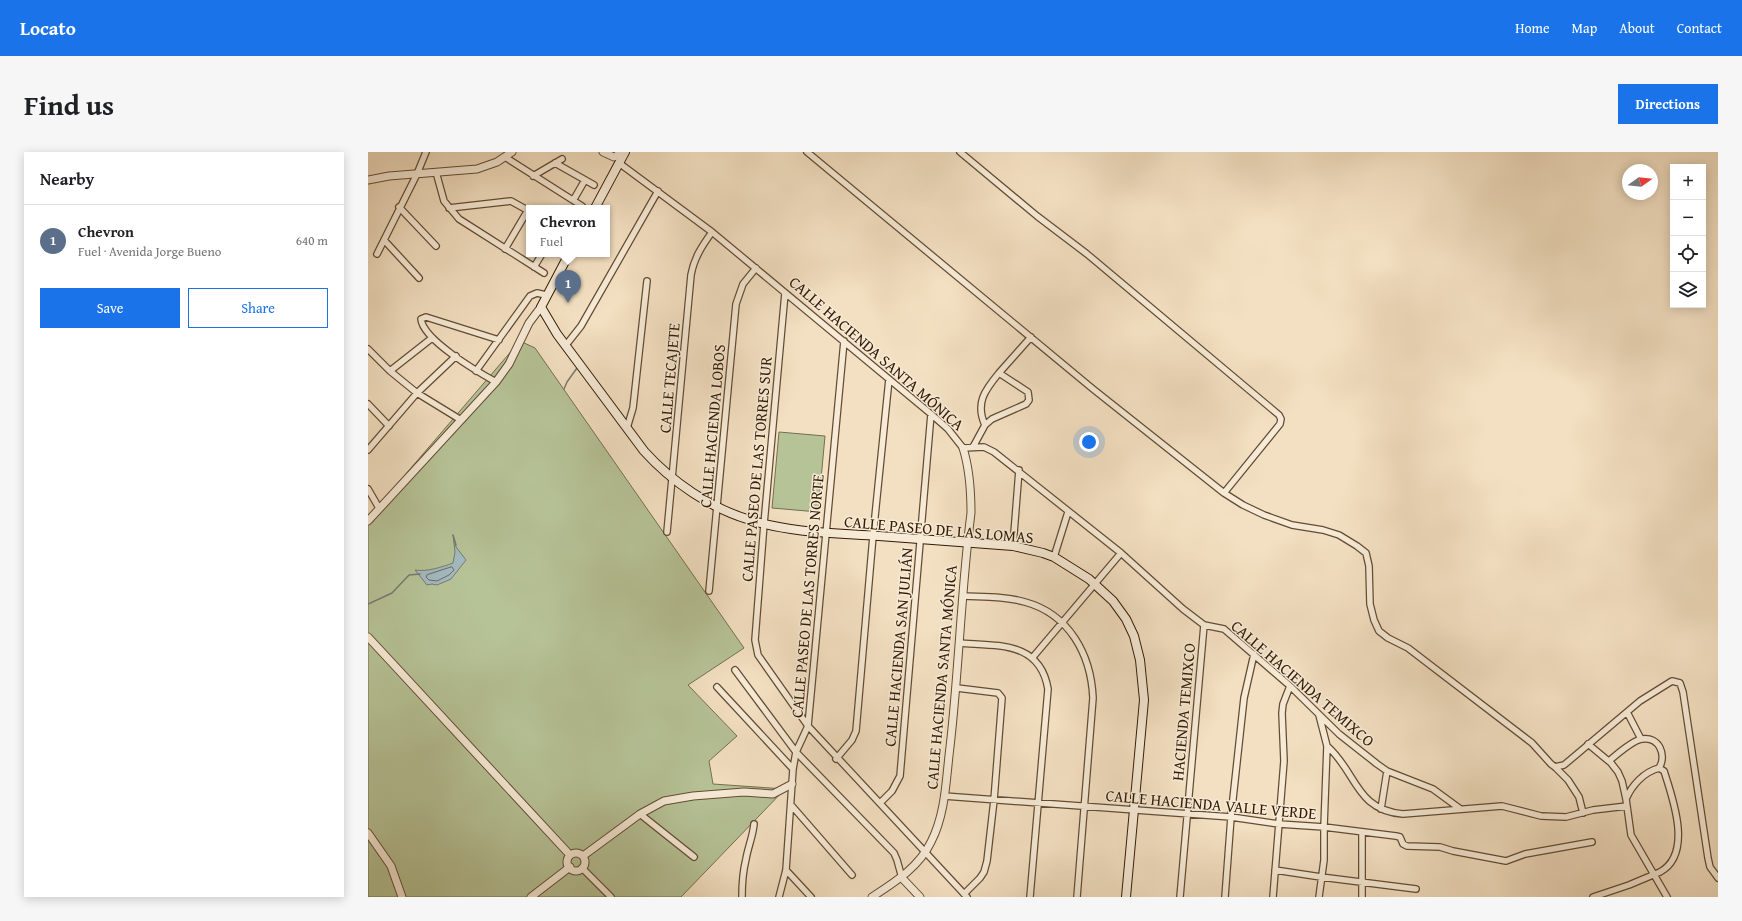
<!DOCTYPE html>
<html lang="en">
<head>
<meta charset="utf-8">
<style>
  :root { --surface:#fff; --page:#f6f6f6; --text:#202124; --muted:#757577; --line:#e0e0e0; --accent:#1a73e8 }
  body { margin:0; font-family:"Gentium Book Plus",serif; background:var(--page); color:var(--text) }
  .controls { position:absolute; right:12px; top:12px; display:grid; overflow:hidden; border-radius:0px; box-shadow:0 2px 10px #0003 }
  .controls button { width:36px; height:36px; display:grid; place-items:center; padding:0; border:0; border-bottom:1px solid var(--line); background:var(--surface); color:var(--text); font:20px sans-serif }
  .compass { position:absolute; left:1254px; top:12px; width:36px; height:36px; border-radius:50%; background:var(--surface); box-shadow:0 2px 10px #0003; rotate:75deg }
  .you { position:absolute; left:721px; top:290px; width:14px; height:14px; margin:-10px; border:3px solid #fff; border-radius:50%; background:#1a73e8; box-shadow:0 0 0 6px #1a73e833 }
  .badge { display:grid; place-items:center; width:26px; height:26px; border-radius:50%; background:var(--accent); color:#fff; font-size:13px; font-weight:700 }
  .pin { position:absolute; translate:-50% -33px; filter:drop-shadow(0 1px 2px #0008) }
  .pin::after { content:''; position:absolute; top:21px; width:14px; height:12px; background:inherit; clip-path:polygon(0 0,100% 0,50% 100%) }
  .popup { position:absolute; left:158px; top:53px; width:84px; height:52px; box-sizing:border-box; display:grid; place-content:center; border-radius:0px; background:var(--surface); filter:drop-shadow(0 1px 3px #0005); font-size:13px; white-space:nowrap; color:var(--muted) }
  .popup b { font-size:15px; color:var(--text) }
  .popup::after { content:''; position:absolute; left:50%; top:100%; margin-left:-8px; border:8px solid transparent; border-top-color:var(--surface) }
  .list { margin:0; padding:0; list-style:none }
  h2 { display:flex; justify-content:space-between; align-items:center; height:52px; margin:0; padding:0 16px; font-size:17px }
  h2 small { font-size:13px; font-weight:400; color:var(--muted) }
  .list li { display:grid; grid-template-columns:26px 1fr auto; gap:12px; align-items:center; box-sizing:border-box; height:72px; padding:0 16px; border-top:1px solid var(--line) }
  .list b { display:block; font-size:15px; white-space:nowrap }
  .list p { margin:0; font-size:13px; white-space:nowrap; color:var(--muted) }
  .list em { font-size:13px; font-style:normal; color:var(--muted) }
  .actions { display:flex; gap:8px; padding:12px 16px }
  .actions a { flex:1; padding:9px 0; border:1px solid var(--accent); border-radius:0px; text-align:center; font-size:14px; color:var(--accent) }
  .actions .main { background:var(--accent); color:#fff }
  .icon { flex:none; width:22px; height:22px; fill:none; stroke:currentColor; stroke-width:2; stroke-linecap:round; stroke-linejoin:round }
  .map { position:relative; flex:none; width:1350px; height:745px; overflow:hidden; border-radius:0px }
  header { display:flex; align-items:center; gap:24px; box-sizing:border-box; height:56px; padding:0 20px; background:var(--accent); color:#fff }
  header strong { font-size:19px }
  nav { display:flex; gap:22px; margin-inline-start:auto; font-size:14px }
  .intro { display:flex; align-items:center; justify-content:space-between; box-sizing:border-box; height:96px; padding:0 24px }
  h1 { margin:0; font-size:28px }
  .button { padding:10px 18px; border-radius:0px; background:var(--accent); color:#fff; font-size:14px; font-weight:700 }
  main { display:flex; gap:24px; padding:0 24px }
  aside { flex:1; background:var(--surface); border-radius:0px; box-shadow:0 2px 10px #0003 }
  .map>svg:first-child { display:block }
</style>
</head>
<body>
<header>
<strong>Locato</strong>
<nav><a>Home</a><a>Map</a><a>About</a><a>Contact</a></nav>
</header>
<div class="intro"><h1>Find us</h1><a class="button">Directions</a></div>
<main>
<aside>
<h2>Nearby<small></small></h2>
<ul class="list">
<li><span class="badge" style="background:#5c6f8a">1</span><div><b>Chevron</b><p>Fuel · Avenida Jorge Bueno</p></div><em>640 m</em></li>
</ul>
<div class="actions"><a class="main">Save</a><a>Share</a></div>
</aside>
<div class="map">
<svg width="1350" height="745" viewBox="0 0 1350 745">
  <rect width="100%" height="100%" fill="#f3e0c2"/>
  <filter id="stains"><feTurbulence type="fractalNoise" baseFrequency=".005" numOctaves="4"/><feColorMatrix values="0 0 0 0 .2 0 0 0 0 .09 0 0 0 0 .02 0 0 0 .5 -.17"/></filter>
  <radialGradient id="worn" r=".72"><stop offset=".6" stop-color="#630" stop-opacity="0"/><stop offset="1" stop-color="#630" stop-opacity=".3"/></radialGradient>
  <!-- green -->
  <path fill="#b6c397" stroke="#746f4e" d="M152,189l15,7 209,300 -56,37 49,51 -28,25 4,23 72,5 -104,108h-313v-379z
    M411,280l46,4 -7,76 -46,-4z"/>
  <!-- water -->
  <path fill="#a3bac0" stroke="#767a75" d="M85,383l3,12 10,13 -15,19 -14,6 -5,-1 -5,1 -12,-15c12,2 27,-3 38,-7l2,-11z"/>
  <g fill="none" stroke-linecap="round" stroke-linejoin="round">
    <!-- shore -->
    <path stroke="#6b6a62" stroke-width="1" d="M84,415l2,3 -5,5 -12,6 -8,-1 -3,-3 1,-2z"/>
    <!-- stream -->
    <path stroke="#767a75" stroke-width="1.5" d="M196,237l3,-7 10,-14
      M85,383l3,10
      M0,452l24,-11 17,-18 11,-1"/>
    <defs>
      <path id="minor" d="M439,0l286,237 131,104 19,12 21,10 28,10 31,5 16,5 18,11 9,7 3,13 1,38 4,16 5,11 9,7 20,10 124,95 19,21 4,3 13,13 11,17 4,16
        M592,0l77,64 50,38 192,161 2,4 -1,5 -56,69
        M137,5l77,49
        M187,11l39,22
        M251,11l93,69 219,182 17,15 15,19 21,-1 10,5 127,101 62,56 21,16 20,4 66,57 49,48 38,30 10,7 46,18 26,19
        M68,20l8,29 15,18 85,54
        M165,24l29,-17
        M206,47l11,-19
        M31,55l37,39
        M81,56l62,-7 18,10
        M16,88l35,38
        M137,97l23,-39
        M9,102l40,-80 9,-22
        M166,115l8,-13
        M417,141l-21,231 -9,116 3,15 50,71 159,171
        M198,193l15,-19 77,-135
        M0,197l22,22 27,22 44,27
        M22,219l42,-33
        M108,219l54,-75 7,-3 9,2
        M128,230c-18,-10 -73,-42 -75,-63l5,-2 73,23
        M0,252l21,22
        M617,273c-10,-22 0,-35 14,-52
        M259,276l6,-20 14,-127
        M605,295l12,-22 7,-6 34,-15 3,-4 -1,-8 -29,-19 32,-36
        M0,298l49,-57 39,-37
        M0,337l11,19
        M299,380l24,-257c3,-17 11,-29 21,-43
        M645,394l6,-76
        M686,405l14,-45
        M341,439l27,-287 7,-20 13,-16
        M595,444c20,1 42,0 62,6 44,12 66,52 68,96l-16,199
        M591,491c39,3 81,-2 89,46l-18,208
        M665,505l88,-104
        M367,518l61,82 98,101 3,7 5,18
        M349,535l76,82
        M589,536l41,5 4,5 -8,102 -7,61 -3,11 -4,6 -16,16
        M1259,560l14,27
        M951,563l8,31 -3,81v33l-5,37
        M1220,592l23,19 7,9 4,9 4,18 5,36 36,62
        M959,594c30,26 28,64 76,68l99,-8 39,10 25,1 27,-7 34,-4
        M468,607l16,-19 4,-9 17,-195 16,-157
        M1241,609c7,-6 24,-21 33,-22 17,-3 25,16 17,29
        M1187,615l9,-2 76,-64 32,-20 8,2 3,9 25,166 2,9 8,11
        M576,644l287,21 48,7 45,3 72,9 4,1 3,7 4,2 33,1 13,4 53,10 19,-7 67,-12
        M1258,647c6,-14 18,-27 33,-31
        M512,651l12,-12 8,-15 31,-362
        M424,654l60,69
        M1013,657l6,-38
        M272,662l54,43
        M214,716l29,29
        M418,718l25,27
        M907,718l46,7 95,12
        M374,745c0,-13 1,-26 4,-38 2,-12 7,-23 8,-35
        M411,745l7,-27 7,-101 3,-17 12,-26 36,-385
        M812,745l24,-272
        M857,745l6,-80 13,-119 10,-44
        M905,745l11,-136 -2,-48 1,-9 7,-18
        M994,745v-65
        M1225,745l36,-12 31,-13c33,-18 13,-73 4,-101l-5,-3"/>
      <path id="tertiary" d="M235,0l11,5 3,-1 2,-4
        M0,28l21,-4 88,-7 20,-7 15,-10
        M0,369l128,-139 13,-18 20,-41 12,-16
        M0,485l202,218
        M0,681l23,33 11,31
        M199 710a9 9 0 1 1 18 0a9 9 0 1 1-18 0Z
        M215,704l57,-42 24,-13 29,-5 51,-4 29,2 19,-10
        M534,726l18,19
        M163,745l39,-30
        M504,745c23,-15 47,-30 59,-55 15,-29 15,-64 19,-95 9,-78 11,-156 21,-234 0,-22 -1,-43 -8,-65"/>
      <path id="secondary" d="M227,56l30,-56
        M201,102l-28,53 16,27 87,117c28,31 66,57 106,69 41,13 87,13 129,16 45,3 89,7 134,10l30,7 11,4 35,22 24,22 13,18 8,17 6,24 4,40 -18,197"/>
    </defs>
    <!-- minor casing -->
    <use href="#minor" stroke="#634c34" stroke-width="8"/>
    <!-- tertiary casing -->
    <use href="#tertiary" stroke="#634c34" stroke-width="9"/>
    <!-- secondary casing -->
    <use href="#secondary" stroke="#331b05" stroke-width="10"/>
    <!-- minor -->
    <use href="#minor" stroke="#f7ebd7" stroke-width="5.5"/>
    <!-- tertiary -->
    <use href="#tertiary" stroke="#f7ebd7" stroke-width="7"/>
    <!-- secondary -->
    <use href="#secondary" stroke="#f7ebd7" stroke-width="8"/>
  </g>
  <g text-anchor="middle" stroke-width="3" stroke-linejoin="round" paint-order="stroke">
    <!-- street labels -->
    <g font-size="16" fill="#331b05" stroke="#f7ebd7">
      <text transform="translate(509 201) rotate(41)" y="6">CALLE HACIENDA SANTA MÓNICA</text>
      <text transform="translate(301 226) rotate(-85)" y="6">CALLE TECAJETE</text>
      <text transform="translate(344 274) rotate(-85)" y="6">CALLE HACIENDA LOBOS</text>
      <text transform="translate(388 317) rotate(-85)" y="6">CALLE PASEO DE LAS TORRES SUR</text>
      <text transform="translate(571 377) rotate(5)" y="6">CALLE PASEO DE LAS LOMAS</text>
      <text transform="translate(439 444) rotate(-85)" y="6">CALLE PASEO DE LAS TORRES NORTE</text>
      <text transform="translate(530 495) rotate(-85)" y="6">CALLE HACIENDA SAN JULIÁN</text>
      <text transform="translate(573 525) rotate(-85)" y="6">CALLE HACIENDA SANTA MÓNICA</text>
      <text transform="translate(935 531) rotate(41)" y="6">CALLE HACIENDA TEMIXCO</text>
      <text transform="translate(815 560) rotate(-85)" y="6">HACIENDA TEMIXCO</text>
      <text transform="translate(843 652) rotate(5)" y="6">CALLE HACIENDA VALLE VERDE</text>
    </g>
  </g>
  <rect width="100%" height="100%" filter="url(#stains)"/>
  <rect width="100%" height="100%" fill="url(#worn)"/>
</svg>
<div class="controls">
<button>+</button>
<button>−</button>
<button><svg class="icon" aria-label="locate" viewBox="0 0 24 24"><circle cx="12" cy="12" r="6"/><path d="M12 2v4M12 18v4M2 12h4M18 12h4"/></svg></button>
<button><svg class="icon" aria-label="layers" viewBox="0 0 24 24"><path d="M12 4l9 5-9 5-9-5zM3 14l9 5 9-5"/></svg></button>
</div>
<svg class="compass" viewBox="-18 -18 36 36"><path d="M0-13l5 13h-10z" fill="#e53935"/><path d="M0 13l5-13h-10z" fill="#757577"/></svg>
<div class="you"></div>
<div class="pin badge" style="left:200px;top:151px;background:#5c6f8a">1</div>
<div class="popup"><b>Chevron</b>Fuel</div>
</div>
</main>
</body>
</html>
